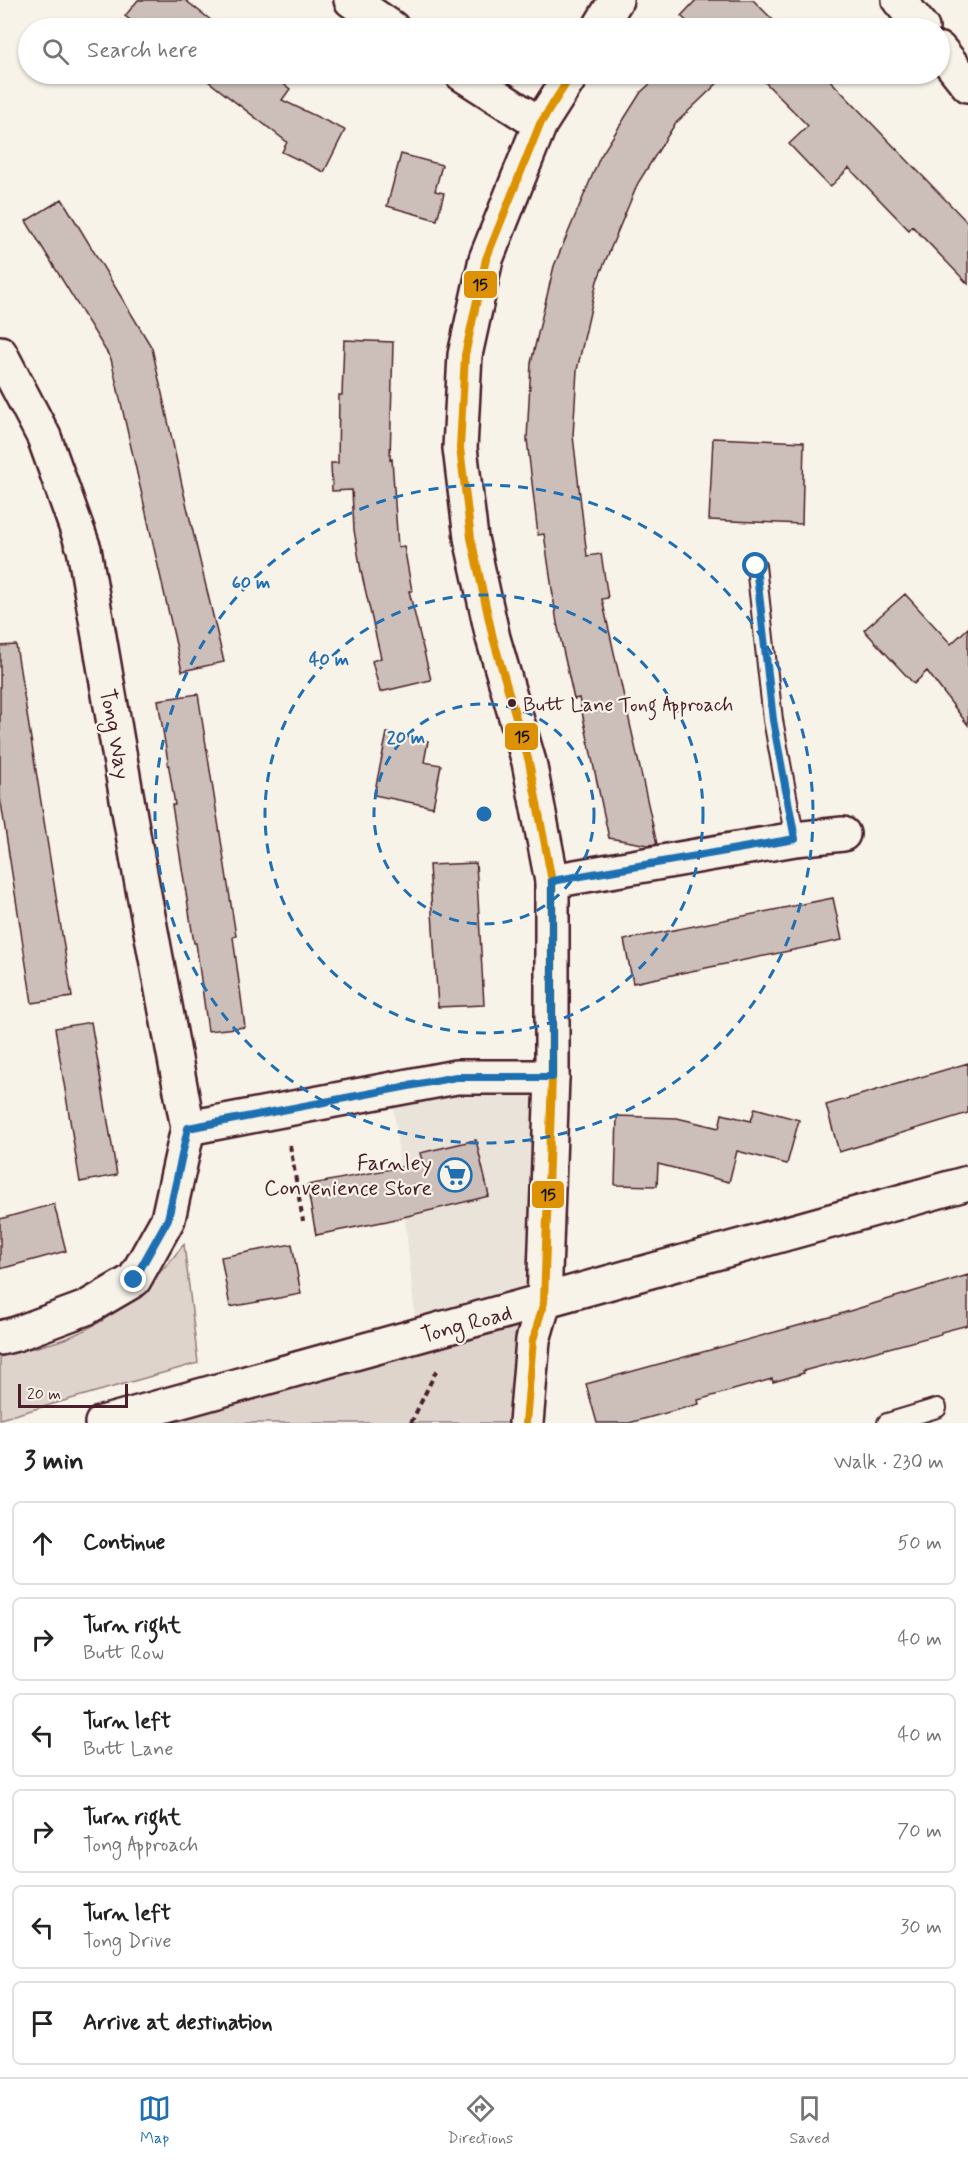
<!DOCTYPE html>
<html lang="en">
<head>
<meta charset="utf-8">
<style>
  :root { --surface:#fff; --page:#f2f2f2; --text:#222; --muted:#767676; --line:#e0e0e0; --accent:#1f6fb2 }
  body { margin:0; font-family:Mynerve,sans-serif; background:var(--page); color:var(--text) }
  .scale { position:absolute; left:18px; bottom:15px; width:110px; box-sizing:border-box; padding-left:6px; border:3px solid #4a1f2b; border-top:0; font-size:16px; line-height:21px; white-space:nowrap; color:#4a1f2b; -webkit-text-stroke:4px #f7f3e8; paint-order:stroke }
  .stop { position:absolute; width:18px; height:18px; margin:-14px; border:4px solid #1f6fb2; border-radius:50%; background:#fff }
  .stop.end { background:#1f6fb2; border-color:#fff; box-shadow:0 2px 6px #0008 }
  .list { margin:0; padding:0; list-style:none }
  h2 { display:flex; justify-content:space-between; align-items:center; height:78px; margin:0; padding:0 24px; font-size:26px }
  h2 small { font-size:20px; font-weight:400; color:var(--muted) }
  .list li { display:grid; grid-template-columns:39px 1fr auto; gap:18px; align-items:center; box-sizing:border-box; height:84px; margin:0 12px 12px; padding:0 12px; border:2px solid var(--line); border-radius:9px }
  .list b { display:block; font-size:22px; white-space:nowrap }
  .list p { margin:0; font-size:20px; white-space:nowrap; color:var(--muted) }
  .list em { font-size:20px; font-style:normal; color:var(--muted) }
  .icon { flex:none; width:33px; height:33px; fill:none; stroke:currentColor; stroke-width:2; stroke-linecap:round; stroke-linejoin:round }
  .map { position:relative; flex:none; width:968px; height:1423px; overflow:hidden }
  .search { position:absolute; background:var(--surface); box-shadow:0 2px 4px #0004; left:18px; right:18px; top:18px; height:66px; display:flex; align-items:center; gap:15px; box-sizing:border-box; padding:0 21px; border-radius:33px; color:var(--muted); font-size:22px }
  .sheet { height:654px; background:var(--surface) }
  nav { display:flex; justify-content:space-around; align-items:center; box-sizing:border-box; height:84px; border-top:2px solid var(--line); background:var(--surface); font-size:16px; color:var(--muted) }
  nav a { display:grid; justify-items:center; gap:3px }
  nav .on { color:var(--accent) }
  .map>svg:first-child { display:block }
</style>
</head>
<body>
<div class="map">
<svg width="968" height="1423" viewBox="0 0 968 1423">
  <rect width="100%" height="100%" fill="#f7f3e8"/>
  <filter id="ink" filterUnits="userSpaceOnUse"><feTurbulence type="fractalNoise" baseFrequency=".0167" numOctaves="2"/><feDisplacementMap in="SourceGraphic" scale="12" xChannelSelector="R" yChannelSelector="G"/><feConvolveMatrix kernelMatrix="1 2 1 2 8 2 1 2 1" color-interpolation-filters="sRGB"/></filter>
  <g filter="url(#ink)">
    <!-- built -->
    <path fill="#eae3da" d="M552,1077l-8,225 -127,35 -25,-247z"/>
    <!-- green -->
    <path fill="#ded4cc" stroke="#947a7c" stroke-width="1.5" d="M184,1244l14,119 -198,56v-63c22,-6 46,-10 67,-18 49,-19 85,-53 117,-94z
      M544,1302l-18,121h-424z"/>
    <!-- building -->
    <path fill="#ccbfb9" stroke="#4a1f2b" stroke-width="1.5" d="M138,0h47l36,28h-80l-16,-12z
      M696,0h57l28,28h-87l-13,-12z
      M199,74h71l20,15 -8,11 63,30 -21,42 -42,-20 5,-10z
      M661,74h66l-52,50 -37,59 -41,98 -20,89 -4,66 14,120 14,-2 7,44 -6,1 55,245 -9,1 -39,-7 -30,-140 -5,1 -17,-76 -13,-89 -6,1 -11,-96 4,-76 23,-97 46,-109 41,-65z
      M757,74h67l144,149v61l-56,-58 -3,4 -60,-62 -19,19 -41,-43 19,-18z
      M401,154l41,11 -7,26 9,2 -7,27 -50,-14z
      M62,199l90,149 32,146 40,168 -42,9 -71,-312 -85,-138z
      M344,340l49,2 -3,118 2,-1 6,88 6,-1 8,45h-3l22,89 -51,12 -8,-31 9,-3 -20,-87 -7,-41 -2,-40 -20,1 -1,-28h7l1,-68h3z
      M713,438l91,4 -2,82 -93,-4z
      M905,594l46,50 17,-16v97l-41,-54 -13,13 -50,-54z
      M16,645l56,352 -40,6 -32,-207v-150z
      M198,694l38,242 -3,1 12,90 -37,4 -12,-88h-2l-22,-138h3l-17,-105z
      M387,733l41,8 -4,21 17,3 -8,42 -59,-12z
      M476,863l8,142 -46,2 -9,-142z
      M833,898l9,42 -209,43 -9,-43z
      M91,1022l26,153 -37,7 -25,-154z
      M968,1063v50l-129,39 -13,-47z
      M755,1108l44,12 -12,44 -50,-13 -8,31 -71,-18 -1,22 -42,-1 2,-69 60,2 42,10 3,-14 29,7z
      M476,1140l13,56 -102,25 -71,14 -9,-50 116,-22 -3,-10z
      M54,1204l12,47 -66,18v-50z
      M292,1244l9,50 -71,13 -9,-50z
      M968,1275v50l-27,7v2l-138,37 1,2 -31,9 -1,-3 -74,21 1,4 -70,19h-32l-11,-39 244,-67z"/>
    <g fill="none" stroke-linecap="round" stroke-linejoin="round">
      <defs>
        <path id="lane" d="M756,566l17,154 22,119
          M887,1423l50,-15"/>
        <path id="street" d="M0,353l44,84 40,112 53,308 51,271 -20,91 -34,61 -48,28 -70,26 -16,4
          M552,881l243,-42 48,-5
          M188,1128l268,-51h96"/>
        <path id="secondary" d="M351,0l41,28
          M599,28l17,-28
          M462,74l78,50
          M102,1423l866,-240
          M526,1423l7,-83 11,-38 8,-225v-196l-23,-119 -36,-124 -22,-100 -11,-90 5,-93 21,-96 54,-135 32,-50"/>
        <path id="highway" d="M899,0l23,28
          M940,50l28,35"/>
      </defs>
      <!-- lane casing -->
      <use href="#lane" stroke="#4a1f2b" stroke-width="22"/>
      <!-- street casing -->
      <use href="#street" stroke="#4a1f2b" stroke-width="38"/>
      <!-- secondary casing -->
      <use href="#secondary" stroke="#4a1f2b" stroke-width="38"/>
      <!-- highway casing -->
      <use href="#highway" stroke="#4a1f2b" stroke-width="38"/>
      <!-- path -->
      <path stroke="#4a1f2b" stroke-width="4" stroke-dasharray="6 4.5" stroke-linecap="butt" d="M290,1145l13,76
        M411,1423l27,-56"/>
      <!-- lane -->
      <use href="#lane" stroke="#f7f3e8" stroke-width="18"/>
      <!-- street -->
      <use href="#street" stroke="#f7f3e8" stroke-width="33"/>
      <!-- secondary -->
      <use href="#secondary" stroke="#f7f3e8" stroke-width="33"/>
      <!-- highway -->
      <use href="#highway" stroke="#f7f3e8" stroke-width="33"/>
      <defs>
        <path id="bus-1" d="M526,1423l7,-83 11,-38 8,-225v-196l-23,-119 -36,-124 -22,-100 -11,-90 5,-93 21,-96 54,-135 32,-50"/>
      </defs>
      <!-- bus-1 casing -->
      <use href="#bus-1" stroke="#f7f3e8" stroke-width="12"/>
      <!-- bus-1 -->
      <use href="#bus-1" stroke="#dd9206" stroke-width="8"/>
    </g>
  </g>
  <g fill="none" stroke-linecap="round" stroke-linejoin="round" filter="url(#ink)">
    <!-- route -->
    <path stroke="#1f6fb2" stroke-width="8" d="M134,1280l34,-61 20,-91 268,-51h96v-196l243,-42 -22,-119 -17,-154"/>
  </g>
  <!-- distance rings -->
  <g fill="none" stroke="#1f6fb2" stroke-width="3" stroke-dasharray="10 8">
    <circle cx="484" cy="814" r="110"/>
    <circle cx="484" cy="814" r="219"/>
    <circle cx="484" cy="814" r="329"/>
  </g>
  <!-- icons -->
  <defs>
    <symbol id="supermarket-ring" viewBox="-11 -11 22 22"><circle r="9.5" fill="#f7f3e8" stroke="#1f6fb2" stroke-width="1.5"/><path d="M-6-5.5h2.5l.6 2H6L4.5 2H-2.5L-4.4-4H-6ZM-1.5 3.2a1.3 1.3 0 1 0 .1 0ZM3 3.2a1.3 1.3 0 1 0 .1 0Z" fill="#1f6fb2"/></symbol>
  </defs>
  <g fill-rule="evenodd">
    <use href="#supermarket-ring" x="436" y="1156" width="38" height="38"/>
  </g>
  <!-- markers -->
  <circle fill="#4a1f2b" stroke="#f7f3e8" stroke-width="2" cx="512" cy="703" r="5"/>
  <g text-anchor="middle" stroke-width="4.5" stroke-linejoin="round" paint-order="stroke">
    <!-- bus labels -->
    <g font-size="20" fill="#4a1f2b" stroke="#f7f3e8" text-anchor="start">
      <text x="523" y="711">Butt Lane Tong Approach</text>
    </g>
    <!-- street labels -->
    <g font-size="22" fill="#4a1f2b" stroke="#f7f3e8">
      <text transform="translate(116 734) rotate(80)" y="8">Tong Way</text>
      <text transform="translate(466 1323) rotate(-15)" y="8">Tong Road</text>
    </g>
    <!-- poi labels -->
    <g font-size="22" fill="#4a1f2b" stroke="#f7f3e8" text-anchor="end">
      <text x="432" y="1170">Farnley<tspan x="432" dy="25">Convenience Store</tspan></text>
    </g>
  </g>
  <circle cx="484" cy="814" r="9" fill="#1f6fb2" stroke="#f7f3e8" stroke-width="3"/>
  <g font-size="18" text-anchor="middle" font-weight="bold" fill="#1f6fb2" stroke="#f7f3e8" stroke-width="4.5" stroke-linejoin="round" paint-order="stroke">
    <text x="251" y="588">60 m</text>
    <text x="329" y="665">40 m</text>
    <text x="406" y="743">20 m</text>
  </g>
  <g stroke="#f7f3e8" stroke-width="2">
    <rect x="463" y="270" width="35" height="29" rx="6" fill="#dd9206"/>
    <rect x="504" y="722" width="35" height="29" rx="6" fill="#dd9206"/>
    <rect x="531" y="1180" width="34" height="29" rx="6" fill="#dd9206"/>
  </g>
  <g font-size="16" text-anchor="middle" font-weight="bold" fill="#111">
    <text x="480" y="290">15</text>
    <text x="522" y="742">15</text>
    <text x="548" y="1200">15</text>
  </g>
</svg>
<div class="scale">20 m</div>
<div class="stop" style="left:756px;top:566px"></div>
<div class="stop end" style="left:134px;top:1280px"></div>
<div class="search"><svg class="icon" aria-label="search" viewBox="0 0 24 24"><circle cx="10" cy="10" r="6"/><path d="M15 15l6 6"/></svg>Search here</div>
</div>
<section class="sheet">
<h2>3 min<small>Walk · 230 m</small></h2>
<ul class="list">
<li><svg class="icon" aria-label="ahead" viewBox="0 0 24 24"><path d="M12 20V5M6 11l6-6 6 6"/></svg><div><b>Continue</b></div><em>50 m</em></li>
<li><svg class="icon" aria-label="right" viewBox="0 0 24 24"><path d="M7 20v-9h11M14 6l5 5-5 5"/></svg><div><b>Turn right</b><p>Butt Row</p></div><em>40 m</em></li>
<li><svg class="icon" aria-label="left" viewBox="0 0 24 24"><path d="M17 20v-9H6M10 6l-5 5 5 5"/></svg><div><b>Turn left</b><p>Butt Lane</p></div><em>40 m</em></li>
<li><svg class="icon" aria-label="right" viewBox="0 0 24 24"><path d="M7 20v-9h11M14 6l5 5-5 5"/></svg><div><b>Turn right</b><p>Tong Approach</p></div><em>70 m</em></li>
<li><svg class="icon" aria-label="left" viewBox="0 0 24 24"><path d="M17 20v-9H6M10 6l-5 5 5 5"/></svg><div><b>Turn left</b><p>Tong Drive</p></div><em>30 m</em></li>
<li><svg class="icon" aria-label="arrive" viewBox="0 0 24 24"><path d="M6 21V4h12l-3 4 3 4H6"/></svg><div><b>Arrive at destination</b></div></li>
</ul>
</section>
<nav>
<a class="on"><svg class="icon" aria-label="map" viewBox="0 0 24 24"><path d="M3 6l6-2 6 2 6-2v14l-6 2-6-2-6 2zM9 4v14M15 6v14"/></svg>Map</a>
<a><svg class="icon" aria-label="directions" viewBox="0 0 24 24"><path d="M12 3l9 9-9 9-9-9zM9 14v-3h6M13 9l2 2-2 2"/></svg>Directions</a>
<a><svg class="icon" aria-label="saved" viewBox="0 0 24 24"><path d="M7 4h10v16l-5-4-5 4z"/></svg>Saved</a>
</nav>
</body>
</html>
